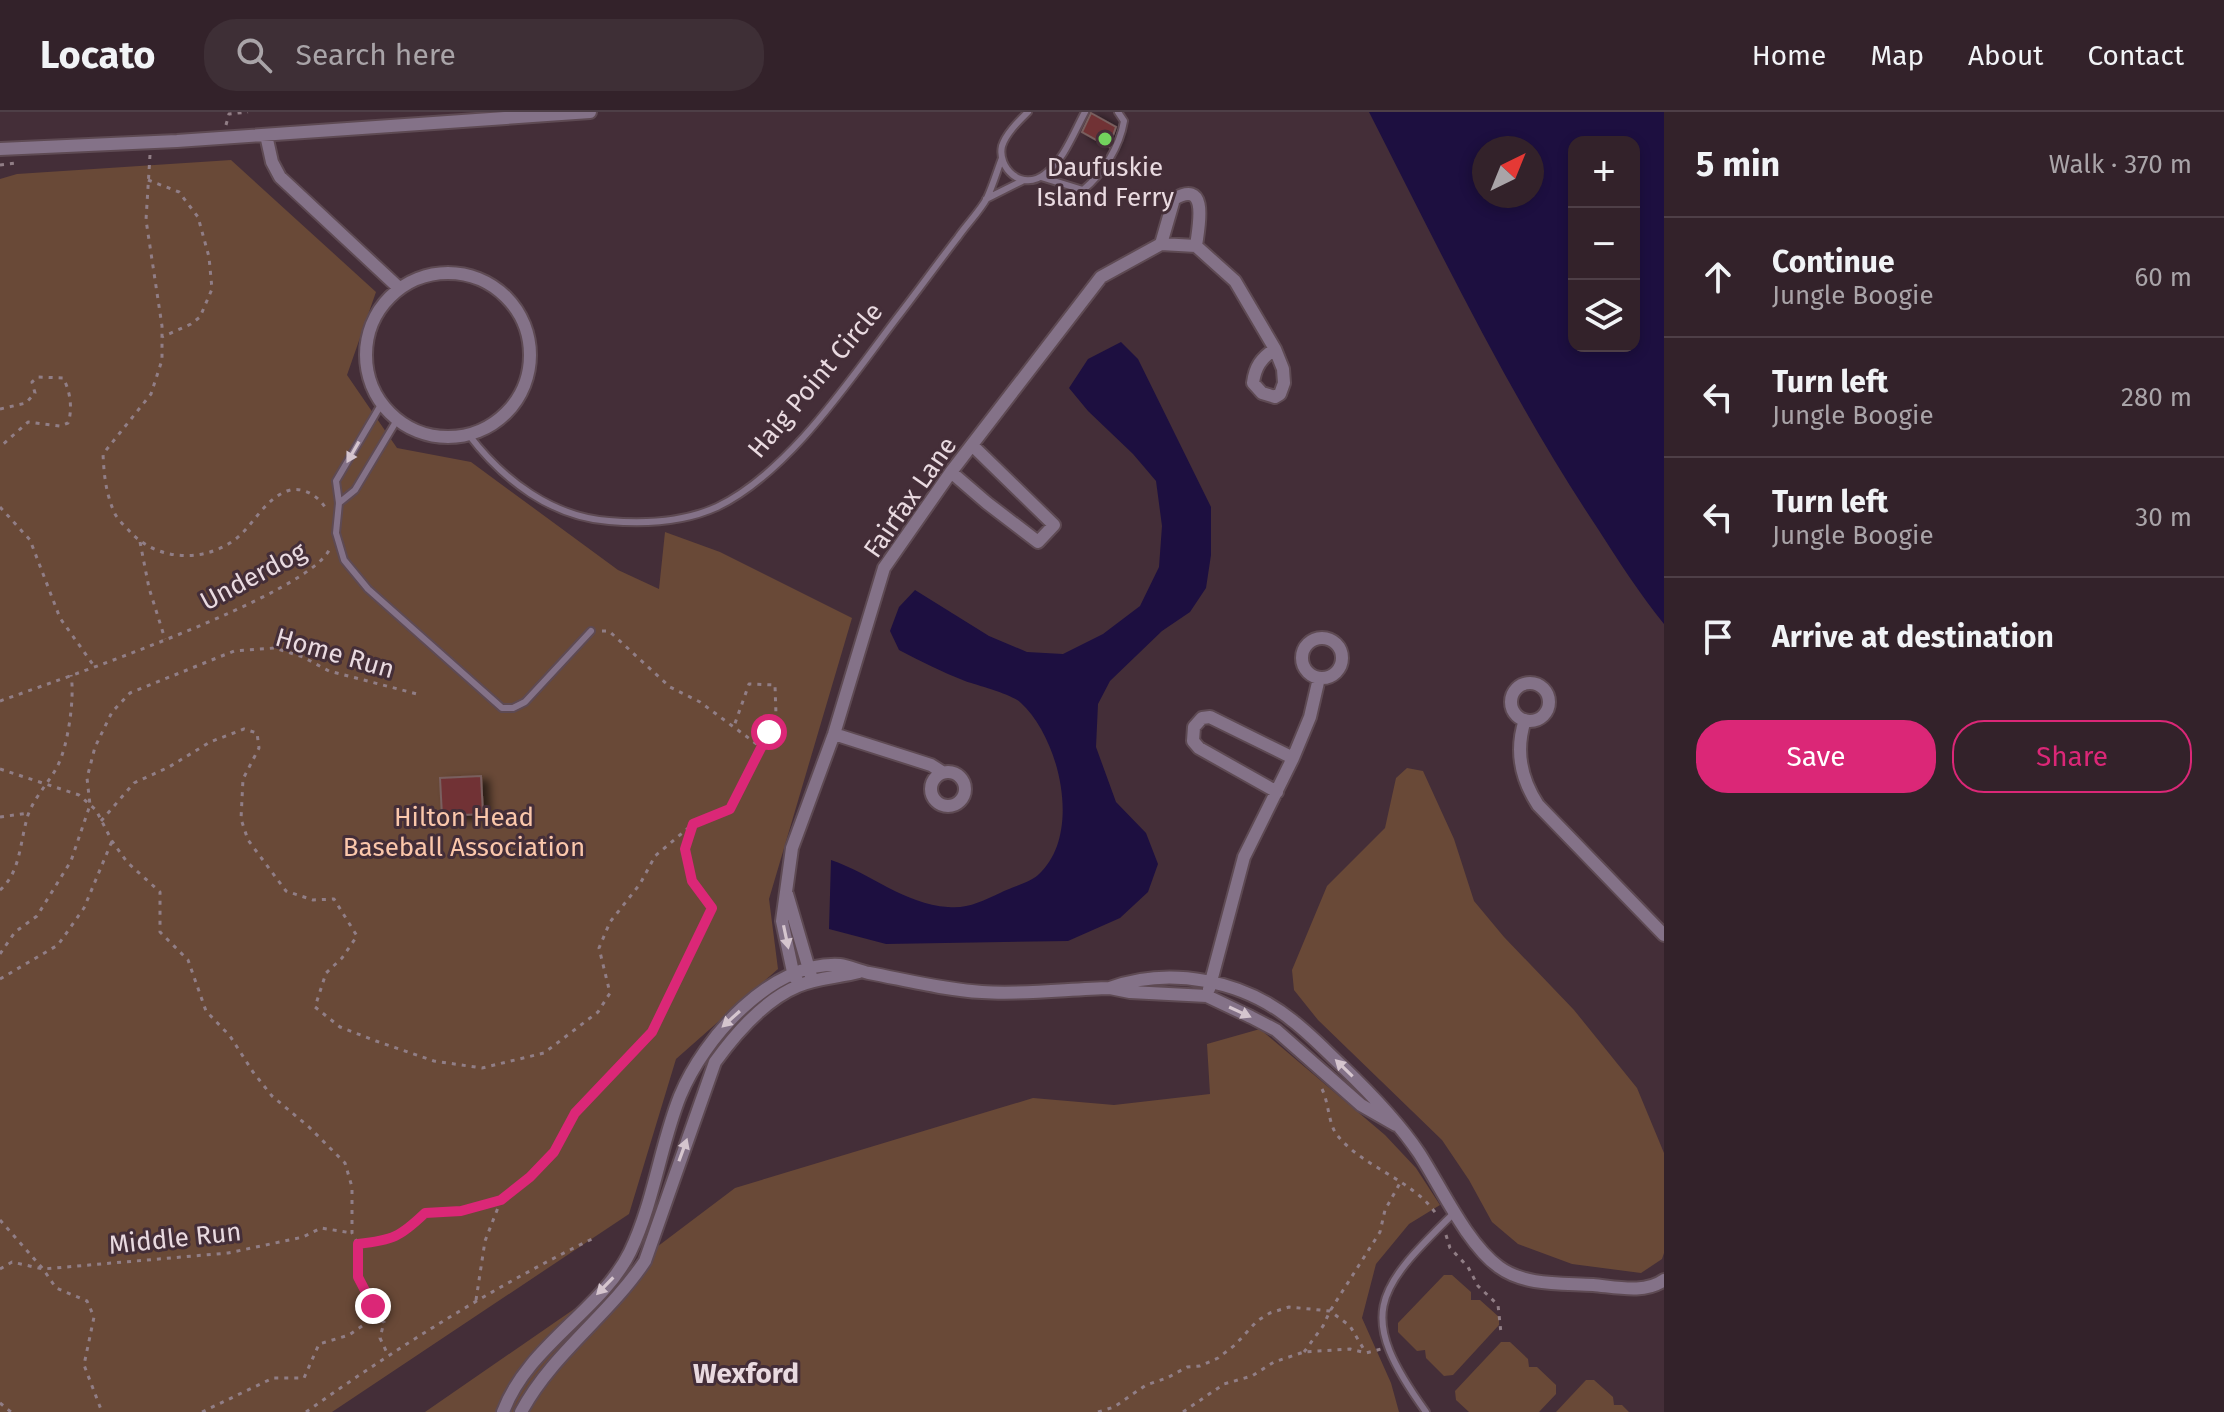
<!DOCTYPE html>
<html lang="en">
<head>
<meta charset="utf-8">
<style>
  :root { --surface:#33222a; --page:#3e2f36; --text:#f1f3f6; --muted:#a9a4a8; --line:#4e3f47; --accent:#db2777 }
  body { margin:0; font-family:"Fira Sans",sans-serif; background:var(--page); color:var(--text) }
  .controls { position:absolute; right:24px; top:24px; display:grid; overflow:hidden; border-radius:16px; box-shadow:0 4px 12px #0003 }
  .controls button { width:72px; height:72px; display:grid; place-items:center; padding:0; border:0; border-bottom:2px solid var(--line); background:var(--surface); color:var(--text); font:40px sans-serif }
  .compass { position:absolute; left:1472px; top:24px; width:72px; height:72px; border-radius:50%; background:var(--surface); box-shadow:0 4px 12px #0003; rotate:43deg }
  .stop { position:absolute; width:24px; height:24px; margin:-18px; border:6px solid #db2777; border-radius:50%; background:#fff }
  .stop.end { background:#db2777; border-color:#fff; box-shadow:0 2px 8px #0008 }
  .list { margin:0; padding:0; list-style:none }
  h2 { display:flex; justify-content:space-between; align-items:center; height:104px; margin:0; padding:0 32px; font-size:34px }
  h2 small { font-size:26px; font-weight:400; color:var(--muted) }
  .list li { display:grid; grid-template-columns:52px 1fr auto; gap:24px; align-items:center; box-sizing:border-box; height:120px; padding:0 32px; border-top:2px solid var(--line) }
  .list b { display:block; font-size:30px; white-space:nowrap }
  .list p { margin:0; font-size:26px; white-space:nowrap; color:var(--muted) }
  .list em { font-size:26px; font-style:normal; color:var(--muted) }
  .actions { display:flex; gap:16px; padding:24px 32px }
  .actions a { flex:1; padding:18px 0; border:2px solid var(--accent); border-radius:32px; text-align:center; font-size:28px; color:var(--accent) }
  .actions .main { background:var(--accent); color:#fff }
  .icon { flex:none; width:44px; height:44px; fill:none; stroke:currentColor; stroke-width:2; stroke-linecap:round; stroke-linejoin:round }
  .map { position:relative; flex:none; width:1664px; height:1300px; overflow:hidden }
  header { display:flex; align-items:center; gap:48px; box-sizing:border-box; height:112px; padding:0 40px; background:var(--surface); border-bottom:2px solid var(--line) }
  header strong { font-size:38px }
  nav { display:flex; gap:44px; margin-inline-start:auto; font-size:28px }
  .search { width:560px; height:72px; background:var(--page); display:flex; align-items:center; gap:20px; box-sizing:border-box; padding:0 28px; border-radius:32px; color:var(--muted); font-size:30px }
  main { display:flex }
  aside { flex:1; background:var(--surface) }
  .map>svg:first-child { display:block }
</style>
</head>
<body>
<header>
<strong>Locato</strong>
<div class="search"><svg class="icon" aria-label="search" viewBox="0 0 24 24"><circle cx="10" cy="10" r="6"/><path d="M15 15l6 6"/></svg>Search here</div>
<nav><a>Home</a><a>Map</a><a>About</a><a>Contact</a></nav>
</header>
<main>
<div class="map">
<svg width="1664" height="1300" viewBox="0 0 1664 1300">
  <defs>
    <filter id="shadow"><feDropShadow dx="7" dy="4" stdDeviation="4" flood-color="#0009"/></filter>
  </defs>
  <rect width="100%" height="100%" fill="#442e38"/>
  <!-- green -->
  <path fill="#694937" d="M231,48l145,132 -29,83 50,73 74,14 147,108 41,19 6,-57 55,20 132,66 -83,281 9,70 -102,90 -47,155 -297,198h-332v-1233l17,-5z
    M1407,656l16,3 31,68 20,62 30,36 70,73 63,78 27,65v100l-2,6 -21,14 -69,-9 -54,-20 -26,-22 -23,-42 -27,-40 -124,-120 -24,-30 -2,-20 35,-84 58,-58 11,-50z
    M1260,917l125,106 31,33 24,37 -31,19 -33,40 -14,54 29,65 8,29h-974l155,-107 155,-117 298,-90 81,7 96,-11 -3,-50z
    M1444,1163h8l19,17v8h9l19,17v8l-46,50 -9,1 -18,-18 -1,-8 -8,1 -19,-19v-9z
    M1501,1230h9l18,17 1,8h8l19,18v9l-17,18h-70l-13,-12 -1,-9z
    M1586,1268h8l19,17 1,8h8l7,7h-73z"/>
  <!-- water -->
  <path fill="#1d0f40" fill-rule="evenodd" d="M1369,0h295v512c-24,-30 -45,-62 -66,-95 -88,-132 -157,-276 -229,-417zM1574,30h60v204h-60zM1484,36h48v48h-48z
    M1121,230l17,17 73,148v48l-5,33 -16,24 -28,19 -52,50 -12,23 -2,43 20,55 30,31 12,31 -10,28 -28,26 -52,23 -182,3 -57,-15 2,-69c41,14 73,44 117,47 20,2 34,-6 52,-14 11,-6 29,-10 38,-18 45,-40 22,-136 -17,-172 -9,-9 -42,-17 -56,-22 -23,-9 -45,-20 -66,-31l-9,-19 9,-24 16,-17 74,46 38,16 36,2 40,-20 37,-28 19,-39 3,-41 -6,-45 -23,-27 -45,-43 -19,-23 19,-29z"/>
  <!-- building -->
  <path fill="#713335" stroke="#795f5e" stroke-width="2" filter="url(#shadow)" d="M1091,1l25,14 -7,20 -27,-15z
    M481,664l2,38 -41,2 -2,-38z"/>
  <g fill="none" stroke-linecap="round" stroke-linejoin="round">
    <defs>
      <path id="service" d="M1028,0c-9,9 -22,21 -26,34 -5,22 20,46 43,28 19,-14 29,-42 40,-62
        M1041,65l42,13c20,-16 37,-44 41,-69l-6,-9
        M986,87l36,-18
        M382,291l-46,78 3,22 -3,30 8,27 24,29 134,119h11l12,-6 66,-71
        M469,323c34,45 83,82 140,86 35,3 75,1 108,-14 71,-34 132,-126 179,-188 21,-27 41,-55 62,-82 9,-13 22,-26 29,-39 6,-13 10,-27 15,-40
        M339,391l16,-13 42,-70
        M1426,1300c-70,-97 -52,-121 27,-198"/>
      <path id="minor" d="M266,23l6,27 8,15 119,111
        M0,37l177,-8 413,-29
        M1161,132l13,-45c36,-21 24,30 22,47
        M366 243a82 82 0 1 1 164 0a82 82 0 1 1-164 0Z
        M951,360l36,31 51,39 16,-17 -81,-79
        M1302 546a20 20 0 1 1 40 0a20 20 0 1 1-40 0Z
        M1511 590a19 19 0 1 1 38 0a19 19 0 1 1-38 0Z
        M1525,608c-10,30 -4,59 13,85l126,130
        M834,622l97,31 11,7
        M931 677a17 17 0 1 1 34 0a17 17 0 1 1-34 0Z
        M1277,680l-78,-44 -6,-7 1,-14 8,-9 8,-1 83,41
        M787,782l24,82
        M799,873l-6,-13 -11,-51 10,-73 42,-114 50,-166 67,-96 150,-195 60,-33 35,2 39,35 40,68 8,20 1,14 -4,11 -5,3 -13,-4 -9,-10c2,-16 8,-25 22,-34
        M1110,876c60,-22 133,-8 183,33 18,14 33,30 49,45 26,25 57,57 77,87 22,34 48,91 80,114 26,19 63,16 94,18 23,2 52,9 71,-5
        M1209,877l35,-132 49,-99 17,-41 9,-39
        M503,1300c25,-67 98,-101 127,-160 24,-50 30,-106 50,-156 24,-58 91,-135 160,-131 9,1 19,6 29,8 37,7 76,17 113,19 42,3 86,-3 128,-4l20,4 77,4 44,21 25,13 85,75 35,20
        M521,1300c31,-58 88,-97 124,-151l70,-199c21,-29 49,-62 83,-76 18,-8 42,-9 61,-14"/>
    </defs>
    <!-- service casing -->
    <use href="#service" stroke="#5e4a53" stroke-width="10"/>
    <!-- minor casing -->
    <use href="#minor" stroke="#5e4a53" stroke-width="16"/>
    <!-- path -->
    <path stroke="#917e86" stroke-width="3" stroke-dasharray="4 6" stroke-linecap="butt" d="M226,13l3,-11 19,-2
      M150,43l-4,65 16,106v34l-11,34 -48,60c1,22 3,40 12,60 4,7 11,13 16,19 27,27 70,30 102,8 20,-14 29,-40 54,-50 15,-6 34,6 40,20
      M0,53l16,-2
      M148,68l31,12 19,25 11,40 3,32 -12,28 -9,7 -29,13
      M0,297l26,-6 9,-10 -3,-11 6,-5 25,1c7,12 10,31 5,45l-8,3 -32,-4 -28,25
      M0,395l30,33 30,78 34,48
      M140,430l9,46 16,51
      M602,519h7l61,56 30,15 62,46
      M0,589c55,-20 313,-107 330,-153
      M0,657l79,26 17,15 16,31 15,21 33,30v40l28,28 18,51 24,25 23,36 19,24 37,31 36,36 7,24v46l6,11
      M0,705l29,-4
      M101,709l33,-38 35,-16 41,-25 34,-13 13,4 2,15 -16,31 -2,40 7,21 38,51 27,9 21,-1 23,37 -15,22 -16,15 -11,34 25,20 36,14 58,20 48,7 62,-15 54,-41 12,-19 -11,-45 11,-26 30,-38 15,-28 38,-32
      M0,778c21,-18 20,-50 28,-75 7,-19 20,-31 29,-48 11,-20 18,-70 14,-92
      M0,842l15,-22 22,-16 34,-55 19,-56 -3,-27 8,-31 17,-35 18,-19 104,-42 41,-3 28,9 26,14 92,24
      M0,867l58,-34 26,-37 28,-67
      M1322,977c7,14 6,34 15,46 26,33 80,46 101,82
      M0,1108l43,49 13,19 31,13 7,16 -10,48 18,47
      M1446,1123l4,13 18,19 10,19 20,19 3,28
      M358,1132c35,-4 42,-7 67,-31l36,-2 40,-11 29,-23 24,-25 21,-39 77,-81 60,-124 -20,-27 -7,-32 8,-25 37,-15 32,-61 14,-33 -1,-30 -26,-1 -16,45
      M0,1157l12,-7 31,7 185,-16 75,-16 18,-9 31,5
      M476,1188l9,-59 16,-41
      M371,1206l13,4 -4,16 8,17
      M1304,1240l19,-26 7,-15 50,-79 5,-22 15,-27
      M0,1291l11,9
      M202,1300l71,-34h31l15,-34 30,-9 22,-15 2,-14 -15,-29v-33
      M306,1300c92,-65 187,-125 288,-174
      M1098,1300l16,-5 32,-22 21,-7 20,-11 13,-1 18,-8 17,-13 22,-24 13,-8 19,-6 41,4 20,15 16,27
      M1183,1300l41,-28 28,-8 22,-14 30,-10 46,-3 16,4 15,-4"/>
    <!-- service -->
    <use href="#service" stroke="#847288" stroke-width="6"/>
    <!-- minor -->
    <use href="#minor" stroke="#847288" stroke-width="12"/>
  </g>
  <!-- one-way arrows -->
  <defs><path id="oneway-solid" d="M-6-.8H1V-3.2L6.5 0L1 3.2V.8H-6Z" transform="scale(2)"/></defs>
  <g fill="#d5c5ce">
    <use href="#oneway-solid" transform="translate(353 340) rotate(120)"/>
    <use href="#oneway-solid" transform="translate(786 825) rotate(78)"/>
    <use href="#oneway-solid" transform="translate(1240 900) rotate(25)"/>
    <use href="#oneway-solid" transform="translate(731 907) rotate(138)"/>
    <use href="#oneway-solid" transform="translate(1344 956) rotate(-136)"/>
    <use href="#oneway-solid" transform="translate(683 1038) rotate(-70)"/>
    <use href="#oneway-solid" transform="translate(605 1174) rotate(134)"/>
  </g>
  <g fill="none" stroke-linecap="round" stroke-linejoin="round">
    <!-- route -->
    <path stroke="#db2777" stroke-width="10" d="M373,1194l-15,-29v-33c35,-4 42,-7 67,-31l36,-2 40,-11 29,-23 24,-25 21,-39 77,-81 60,-124 -20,-27 -7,-32 8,-25 37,-15 39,-77"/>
  </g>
  <!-- markers -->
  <circle fill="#72d25d" stroke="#442e38" stroke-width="3" cx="1105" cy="27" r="8"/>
  <g text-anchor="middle" stroke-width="6" stroke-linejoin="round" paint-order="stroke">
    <!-- poi labels -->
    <g font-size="26" fill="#e9dae0" stroke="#442e38">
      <text x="1105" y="64">Daufuskie<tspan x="1105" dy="30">Island Ferry</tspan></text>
    </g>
    <!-- street labels -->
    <g font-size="26" fill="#e9dae0" stroke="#442e38">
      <text transform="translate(815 268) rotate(-50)" y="9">Haig Point Circle</text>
      <text transform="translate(910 385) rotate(-55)" y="9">Fairfax Lane</text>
      <text transform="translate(253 464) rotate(-28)" y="9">Underdog</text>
      <text transform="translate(335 541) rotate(16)" y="9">Home Run</text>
      <text transform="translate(175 1126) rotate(-6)" y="9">Middle Run</text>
    </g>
    <!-- park labels -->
    <g font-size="26" fill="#fbc7ab" stroke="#442e38">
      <text x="464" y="714">Hilton Head<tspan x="464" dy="30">Baseball Association</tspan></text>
    </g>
    <!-- neighbourhood labels -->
    <g font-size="28" font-weight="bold" fill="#e9dae0" stroke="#442e38">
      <text x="746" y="1271">Wexford</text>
    </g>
  </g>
</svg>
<div class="controls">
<button>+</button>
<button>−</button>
<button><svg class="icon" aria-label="layers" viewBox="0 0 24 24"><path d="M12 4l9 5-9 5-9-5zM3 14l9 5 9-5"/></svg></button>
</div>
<svg class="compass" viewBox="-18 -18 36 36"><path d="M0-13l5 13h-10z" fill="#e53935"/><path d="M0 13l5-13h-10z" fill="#a9a4a8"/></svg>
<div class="stop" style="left:769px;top:620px"></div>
<div class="stop end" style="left:373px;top:1194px"></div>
</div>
<aside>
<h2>5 min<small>Walk · 370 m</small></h2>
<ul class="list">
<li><svg class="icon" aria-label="ahead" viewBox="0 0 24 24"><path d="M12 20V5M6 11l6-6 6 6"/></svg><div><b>Continue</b><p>Jungle Boogie</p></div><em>60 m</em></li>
<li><svg class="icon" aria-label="left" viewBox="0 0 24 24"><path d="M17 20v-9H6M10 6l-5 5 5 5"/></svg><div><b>Turn left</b><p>Jungle Boogie</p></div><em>280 m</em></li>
<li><svg class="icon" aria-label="left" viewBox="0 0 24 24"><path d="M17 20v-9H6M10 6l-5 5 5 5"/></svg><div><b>Turn left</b><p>Jungle Boogie</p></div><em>30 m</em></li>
<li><svg class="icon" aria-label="arrive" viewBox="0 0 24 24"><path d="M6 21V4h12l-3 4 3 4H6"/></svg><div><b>Arrive at destination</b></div></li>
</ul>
<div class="actions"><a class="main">Save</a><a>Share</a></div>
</aside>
</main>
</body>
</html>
